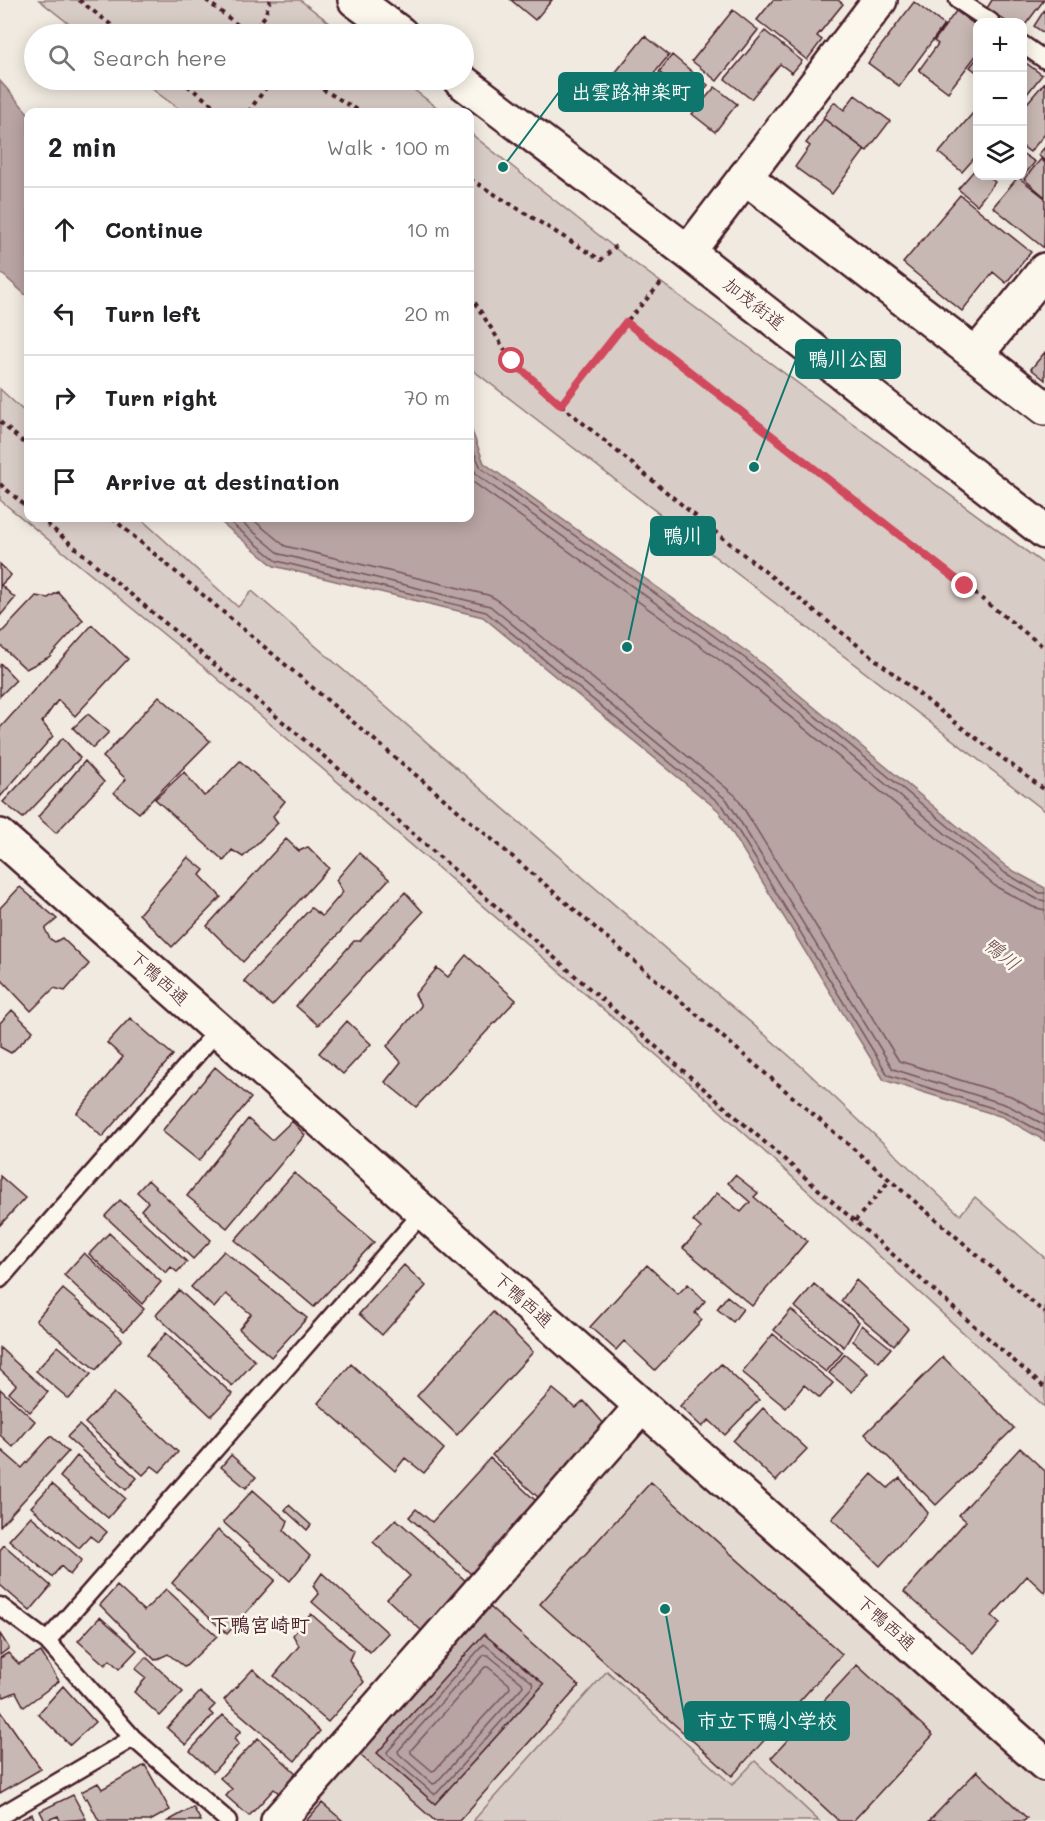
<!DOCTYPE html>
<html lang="en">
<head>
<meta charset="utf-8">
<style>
  :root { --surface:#fff; --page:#f6f6f6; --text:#202124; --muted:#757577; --line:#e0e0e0 }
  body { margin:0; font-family:Mali,"Klee One",sans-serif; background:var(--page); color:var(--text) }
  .controls { position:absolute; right:18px; top:18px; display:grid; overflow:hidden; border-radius:12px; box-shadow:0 3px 15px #0003 }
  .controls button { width:54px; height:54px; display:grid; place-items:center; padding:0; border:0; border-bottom:2px solid var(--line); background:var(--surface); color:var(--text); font:30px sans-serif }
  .stop { position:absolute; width:18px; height:18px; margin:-14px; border:4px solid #d1495b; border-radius:50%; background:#fff }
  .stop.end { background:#d1495b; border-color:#fff; box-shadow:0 2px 6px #0008 }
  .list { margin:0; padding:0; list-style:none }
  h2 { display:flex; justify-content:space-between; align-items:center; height:78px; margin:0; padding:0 24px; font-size:26px }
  h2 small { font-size:20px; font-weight:400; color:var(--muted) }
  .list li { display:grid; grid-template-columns:39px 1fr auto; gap:18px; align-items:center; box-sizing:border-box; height:84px; padding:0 24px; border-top:2px solid var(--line) }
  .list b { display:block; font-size:22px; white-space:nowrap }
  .list em { font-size:20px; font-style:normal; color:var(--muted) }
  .icon { flex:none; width:33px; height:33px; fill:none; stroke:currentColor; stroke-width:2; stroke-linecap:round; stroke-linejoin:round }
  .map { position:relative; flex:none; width:1045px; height:1821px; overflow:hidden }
  .search { position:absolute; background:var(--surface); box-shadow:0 3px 15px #0003; left:24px; top:24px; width:450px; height:66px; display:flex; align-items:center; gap:15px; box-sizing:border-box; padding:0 21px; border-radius:33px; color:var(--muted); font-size:22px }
  .panel { position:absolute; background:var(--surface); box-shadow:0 3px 15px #0003; left:24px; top:108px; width:450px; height:414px; border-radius:12px }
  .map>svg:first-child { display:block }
</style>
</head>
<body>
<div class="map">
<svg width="1045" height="1821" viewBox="0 0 1045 1821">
  <rect width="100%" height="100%" fill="#f0eae0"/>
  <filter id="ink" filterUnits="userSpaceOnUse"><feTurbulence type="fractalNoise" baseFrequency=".0167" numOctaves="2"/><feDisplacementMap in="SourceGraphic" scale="12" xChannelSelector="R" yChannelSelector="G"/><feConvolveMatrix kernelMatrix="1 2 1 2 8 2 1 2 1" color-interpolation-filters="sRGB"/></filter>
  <g filter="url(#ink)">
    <!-- built -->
    <path fill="#e4dbd2" d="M652,1429l393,358v34h-748l339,-390z"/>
    <!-- green -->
    <path fill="#d8ccc6" stroke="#917678" stroke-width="1.5" d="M39,0h261l44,34h-262z
      M140,80h261l42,32h-260z
      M470,133l155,123 420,309v246l-575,-443z
      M0,389l28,26v103h112l98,89 14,-16 549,475 159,149 15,-18 70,61v149l-357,-325 -482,-413 -206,-169z
      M607,1671l125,114 23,-24 64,60h-346z"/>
    <!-- water -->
    <path fill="#b8a4a2" stroke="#8c6f72" stroke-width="1.5" d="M0,81l28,32v184l-28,-25z
      M470,426l14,37 266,191 258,214 37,20v253l-42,-24 -119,-37 -165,-269 -236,-194 -209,-51 -58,-48h254z
      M484,1634l60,50 -109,120 -58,-51z"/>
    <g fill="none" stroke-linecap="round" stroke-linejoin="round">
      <!-- shore -->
      <path stroke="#76545b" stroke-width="1.5" d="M470,443l11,25 265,191 259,214 35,20h5
        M470,463l7,12 265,190 258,214 37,20 8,2
        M470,480l266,192 259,214 38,21 12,3
        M225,518l52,43 209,51 237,194 165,269 117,37 40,22
        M237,518l43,36 210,52 237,194 166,269 114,36 38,20
        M251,518l34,28 203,49 8,4 240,197 163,265 112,35 34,19
        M484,1644l48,38 1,4 -96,107 -3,1 -46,-39 -1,-3z
        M484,1655h4l34,28 1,3 -87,97 -3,1 -34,-30 -1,-3z
        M485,1667h3l21,17 1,4 -75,82 -3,1 -21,-18v-3z"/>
    </g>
    <!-- building -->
    <path fill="#c8b8b3" stroke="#4a1f2b" stroke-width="1.5" fill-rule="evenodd" d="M511,0h41l-17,20z
      M773,0h65l5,4 -26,32 5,4 -15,20 -50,-40z
      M992,0h52l-22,29v-7h-15l-20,-14z
      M914,2l30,23 -45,61 -31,-23z
      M1045,9v25l-11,-8z
      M733,10l25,20 -41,51 -25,-20z
      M956,11l22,16v26l-30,39 -29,-22 19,-26 -4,-3z
      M765,31l37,30 -10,12 -12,-9 -29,35 -26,-20z
      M645,36l24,19 -34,42 -24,-19z
      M672,55l36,30 -13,16 -36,-29z
      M978,57v16l-8,-6z
      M1022,60l20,15 -19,24 -1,-1z
      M1045,82v52l-15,18 -8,-6v-37z
      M715,87l22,17 -22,28 -23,-18z
      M855,95l35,26 -23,30 -44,-33 11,-16 10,8z
      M978,107v47l-16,18 -23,-19z
      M824,119l41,31 -33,44 -37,-27 15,-21 -4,-3z
      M1045,147v14l-7,-6z
      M1022,153l13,9 -10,12 -3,-2z
      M1041,159l4,4v34l-21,-18z
      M977,167l1,9h10l7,6 -18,23 -19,-16z
      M1018,177l27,21 -1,50 -51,-41z
      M960,195l71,57 -25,31 -13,-11 -31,39 -59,-48z
      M1045,352v28l-14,-11z
      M0,564l11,11 -10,10 14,13 -15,18z
      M58,592l25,28 -34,37 -23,12 -26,-24v-11l36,-38 12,2z
      M92,625l36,34 -53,57 -17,-16 -16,22 11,14 -53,61v-69z
      M1,664l15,16 -16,16v-31z
      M159,696l51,45 -71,72 -25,-20 12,-14 -23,-22z
      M88,714l21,18 -16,16 -20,-20z
      M63,738l17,20 -57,60 -20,-16z
      M85,761l19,21 -48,51 -18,-16z
      M240,761l45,40 -12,15 5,7 -35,34 -11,-7 -8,11 -69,-62 29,-27 20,24 7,-5z
      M286,839l13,12 9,-4 21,21 -86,94 -36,-36z
      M359,853l30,26 -117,127 -28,-25 67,-73 11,8 21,-24 -7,-12z
      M188,857l16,13 -4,5 21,22 -49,50 -33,-33z
      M20,887l37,32 -12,10 5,10 5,3 7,-4 27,26 -24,27 -11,-3 -23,23 -31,-33v-70z
      M405,892l18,20 -105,113 -22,-19 58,-65h6z
      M466,955l50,45 -100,107 -31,-25 16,-20 -14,-16 34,-40 -6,-12 22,-26 11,9z
      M12,1010l21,21 -22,22 -11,-6v-24z
      M130,1018l43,37 -71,82 -25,-24 46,-56 -16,-14z
      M347,1021l24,23 -28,30 -24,-21z
      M215,1067l36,31 -52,63 -37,-30z
      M248,1119l24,21 20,-19 13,14 -78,93 -40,-32z
      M294,1173l80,69 -60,65 -79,-67z
      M735,1175l23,18 -4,4 53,44 -55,65 -69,-58 18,-20 -8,-7 24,-28 24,19 9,-10 -22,-19z
      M0,1176l25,22 -25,27z
      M148,1180l63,60 -18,19 -52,-49 7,-8 -11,-10z
      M120,1200l67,62 -10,10 -6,-5 -5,6 -61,-57z
      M109,1233l52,49 -19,22 -53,-50z
      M224,1251l83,67 -36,39 -32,-28 12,-15 -25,-20 -12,14 -23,-21z
      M84,1253l60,56 -20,22 -60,-56z
      M404,1265l22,21 -44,49 -23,-21z
      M647,1265l31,29 10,-10 17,17 -10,12 7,7 -47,50 -31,-29 -8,9 -26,-23z
      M856,1280l52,48 -14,17 -53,-44z
      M814,1284l45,38 -15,25 -49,-40z
      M63,1289l59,50 -26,31 -60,-50z
      M179,1290l76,71 -23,25 -76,-71z
      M727,1296l16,13 -10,13 -16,-13z
      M791,1310l52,42 -17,20 -52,-42z
      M493,1312l40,40 -76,83 -40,-39z
      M862,1325l29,23 -12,14 -26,-21z
      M166,1333l66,61 -21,22 -65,-61z
      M773,1334l60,49 -13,15 -16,-13 -18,23 -44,-36z
      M58,1346l33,28 -22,25 -33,-28z
      M0,1348l48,44 -18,20 -21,-19 7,-8 -16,-15z
      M845,1354l23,19 -16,19 -23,-19z
      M943,1357l71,71 -78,77 -71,-71z
      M351,1364l93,85 -20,24 -19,-15 -10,13 -77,-68z
      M721,1364l38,36 -34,35 -16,-15 -7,7 -22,-21z
      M0,1389l35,32 -22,26 -13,-12z
      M553,1389l23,19 8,-7 20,23 -65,74 -47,-43z
      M114,1393l64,59 -18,20 -8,-6 -9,9 -58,-52z
      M763,1408l44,41 -31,32 -43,-40z
      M79,1425l58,53 -11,12 -59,-53z
      M51,1436l17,16 -68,74v-77l22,19z
      M1020,1448l25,23v122l-18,-17 -35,40 8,7 -26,30 -70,-61 62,-71 -7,-6z
      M231,1455l25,22 -10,11 -25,-21z
      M77,1456l48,42 -17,20 -48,-41z
      M490,1458l46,43 -65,73 -62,-57 7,-8 16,13z
      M872,1474l16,14 12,-10 28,35 -48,53 -48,-47z
      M651,1482l191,172 -110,122 -192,-172z
      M52,1484l55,48 -9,10 -8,-6 -11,12 -48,-41z
      M253,1490l35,31 -4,10 26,25 -20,25 -67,-59z
      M289,1505l22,20 -4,5 -22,-20z
      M31,1516l51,44 -12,15 -9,-9 -9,11 -43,-37z
      M396,1519l71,63 -44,50 -36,-33 23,-23 -37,-34z
      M218,1530l57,50 -48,54 -55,-51z
      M4,1545l47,41 -21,25 -30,-26v-35z
      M322,1573l66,60 -18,19 -58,-50 7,-8 -6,-8z
      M117,1586l27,25 22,-22 51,47 -32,31 -17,-13 -13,6 -55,-55z
      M490,1607l89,79 -120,135h-24l-76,-67zM484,1634l60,50 -109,120 -58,-51z
      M311,1614l42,37 -4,9 15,22 -36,40 -54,-46 25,-30 -6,-11z
      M100,1617l37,33 -18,19 -9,-9 -5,5 -27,-24z
      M0,1634l9,14 -9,7z
      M41,1652l18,29 -35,26 -8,-15 -12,5 -4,-8v-31l8,-5 11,11z
      M146,1657l37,35 -23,24 -26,-24 12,-14 -11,-9z
      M857,1665l76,70 -80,86h-14l-68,-63z
      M253,1669l67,62 -25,30 -71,-61z
      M63,1686l32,36 -25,23 -32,-31z
      M200,1692l15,13 -6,6 4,4 -27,30 -19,-17z
      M0,1710l41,59 -41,24z
      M223,1715l18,16 -7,8 5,5 -26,28 -23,-21z
      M258,1738l39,36 -17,20 -6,-5 -25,27 -23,-20 6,-7 -12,-11z
      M145,1765l25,45 -20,11h-51l-12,-23 -2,1 -4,-7 17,-9 4,6z
      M977,1771l50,47 -3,3h-95z
      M73,1795l13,24 -26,2 -2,-5 -13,5 -5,-10z
      M322,1803l21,18h-37z
      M193,1807l8,14h-33z
      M32,1814l3,7h-17z"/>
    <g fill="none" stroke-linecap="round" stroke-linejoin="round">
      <defs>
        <path id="lane" d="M958,0l33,22
          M1022,44l23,16
          M0,1279l218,-249
          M0,1606l47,35 86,97 95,83
          M47,1641l376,-429
          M0,1816l133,-78"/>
        <path id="street" d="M745,177l300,231
          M976,355l69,-85
          M0,836l1045,928
          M278,1821l364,-415"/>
        <path id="secondary" d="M355,0l46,34
          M460,80l228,172 357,280
          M688,252l192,-252"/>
      </defs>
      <!-- lane casing -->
      <use href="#lane" stroke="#4a1f2b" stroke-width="21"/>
      <!-- street casing -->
      <use href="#street" stroke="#4a1f2b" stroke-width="38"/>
      <!-- secondary casing -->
      <use href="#secondary" stroke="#4a1f2b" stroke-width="38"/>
      <!-- path -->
      <path stroke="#4a1f2b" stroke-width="4" stroke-dasharray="4.5 4.5" stroke-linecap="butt" d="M79,0l44,34
        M206,0l43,34
        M251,34l14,-18 5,-16
        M180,80l42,32
        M307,80l54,32
        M248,112l24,-32
        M470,179l131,81 15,-14
        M470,295l42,66 49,44 143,118 249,198 92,69
        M626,322l419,326
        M561,405l65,-83 37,-41
        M0,422l28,24
        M0,484l28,24
        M40,518l305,256 700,614
        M112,518l402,340 531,455
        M855,1221l35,-41"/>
      <!-- lane -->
      <use href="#lane" stroke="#fbf7ec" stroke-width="16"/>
      <!-- street -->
      <use href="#street" stroke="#fbf7ec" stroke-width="33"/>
      <!-- secondary -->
      <use href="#secondary" stroke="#fbf7ec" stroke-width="33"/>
    </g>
  </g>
  <g fill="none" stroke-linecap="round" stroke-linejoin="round" filter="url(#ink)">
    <!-- route -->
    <path stroke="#d1495b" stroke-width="8" d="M512,361l49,44 65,-83 339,264"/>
  </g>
  <g text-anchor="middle" stroke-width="5" stroke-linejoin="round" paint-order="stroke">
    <!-- street labels -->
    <g font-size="18" fill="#4a1f2b" stroke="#fbf7ec">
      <text transform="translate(754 304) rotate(38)" y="6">加茂街道</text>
      <text transform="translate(159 978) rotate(42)" y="6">下鴨西通</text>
      <text transform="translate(523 1300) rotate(42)" y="6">下鴨西通</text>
      <text transform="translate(886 1623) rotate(42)" y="6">下鴨西通</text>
    </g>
    <!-- water labels -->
    <g font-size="20" font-style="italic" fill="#704e55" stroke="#fbf7ec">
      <text transform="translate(1002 954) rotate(39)" y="7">鴨川</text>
    </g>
    <!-- neighbourhood labels -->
    <g font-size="20" font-weight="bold" fill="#4a1f2b" stroke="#fbf7ec">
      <text x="260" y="1632">下鴨宮崎町</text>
    </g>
  </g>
  <!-- callouts -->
  <path fill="none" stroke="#0f766e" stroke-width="2" d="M503 167L559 92M754 467L796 359M627 647L651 536M665 1609L685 1721"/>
  <g fill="#0f766e" stroke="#fbf7ec" stroke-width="2">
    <circle cx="503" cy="167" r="6"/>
    <circle cx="754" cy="467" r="6"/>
    <circle cx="627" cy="647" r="6"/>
    <circle cx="665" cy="1609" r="6"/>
  </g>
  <g fill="#0f766e" stroke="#0f766e" stroke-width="2">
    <rect x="559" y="73" width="144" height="38" rx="6"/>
    <rect x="796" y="340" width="104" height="38" rx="6"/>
    <rect x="651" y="517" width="64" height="38" rx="6"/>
    <rect x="685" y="1702" width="164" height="38" rx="6"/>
  </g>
  <g font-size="20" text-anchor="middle" font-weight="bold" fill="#fff">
    <text x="631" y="99">出雲路神楽町</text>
    <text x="848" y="366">鴨川公園</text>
    <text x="683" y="543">鴨川</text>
    <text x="767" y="1728">市立下鴨小学校</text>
  </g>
</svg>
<div class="controls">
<button>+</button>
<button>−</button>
<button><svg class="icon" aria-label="layers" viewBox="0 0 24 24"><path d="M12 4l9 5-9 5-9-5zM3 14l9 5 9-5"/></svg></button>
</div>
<div class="stop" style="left:512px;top:361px"></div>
<div class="stop end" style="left:965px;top:586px"></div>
<div class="search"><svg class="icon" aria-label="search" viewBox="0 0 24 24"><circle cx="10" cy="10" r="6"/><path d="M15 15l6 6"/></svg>Search here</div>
<section class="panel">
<h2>2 min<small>Walk · 100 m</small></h2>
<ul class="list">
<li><svg class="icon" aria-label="ahead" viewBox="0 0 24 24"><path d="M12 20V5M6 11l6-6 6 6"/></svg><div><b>Continue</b></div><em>10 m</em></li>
<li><svg class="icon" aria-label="left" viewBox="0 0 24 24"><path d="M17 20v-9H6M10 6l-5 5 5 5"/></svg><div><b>Turn left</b></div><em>20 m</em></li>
<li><svg class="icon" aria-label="right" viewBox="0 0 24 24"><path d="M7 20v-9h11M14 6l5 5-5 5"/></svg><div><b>Turn right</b></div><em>70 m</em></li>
<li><svg class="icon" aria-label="arrive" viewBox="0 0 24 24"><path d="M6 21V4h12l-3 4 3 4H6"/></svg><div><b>Arrive at destination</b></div></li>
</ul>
</section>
</div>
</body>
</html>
